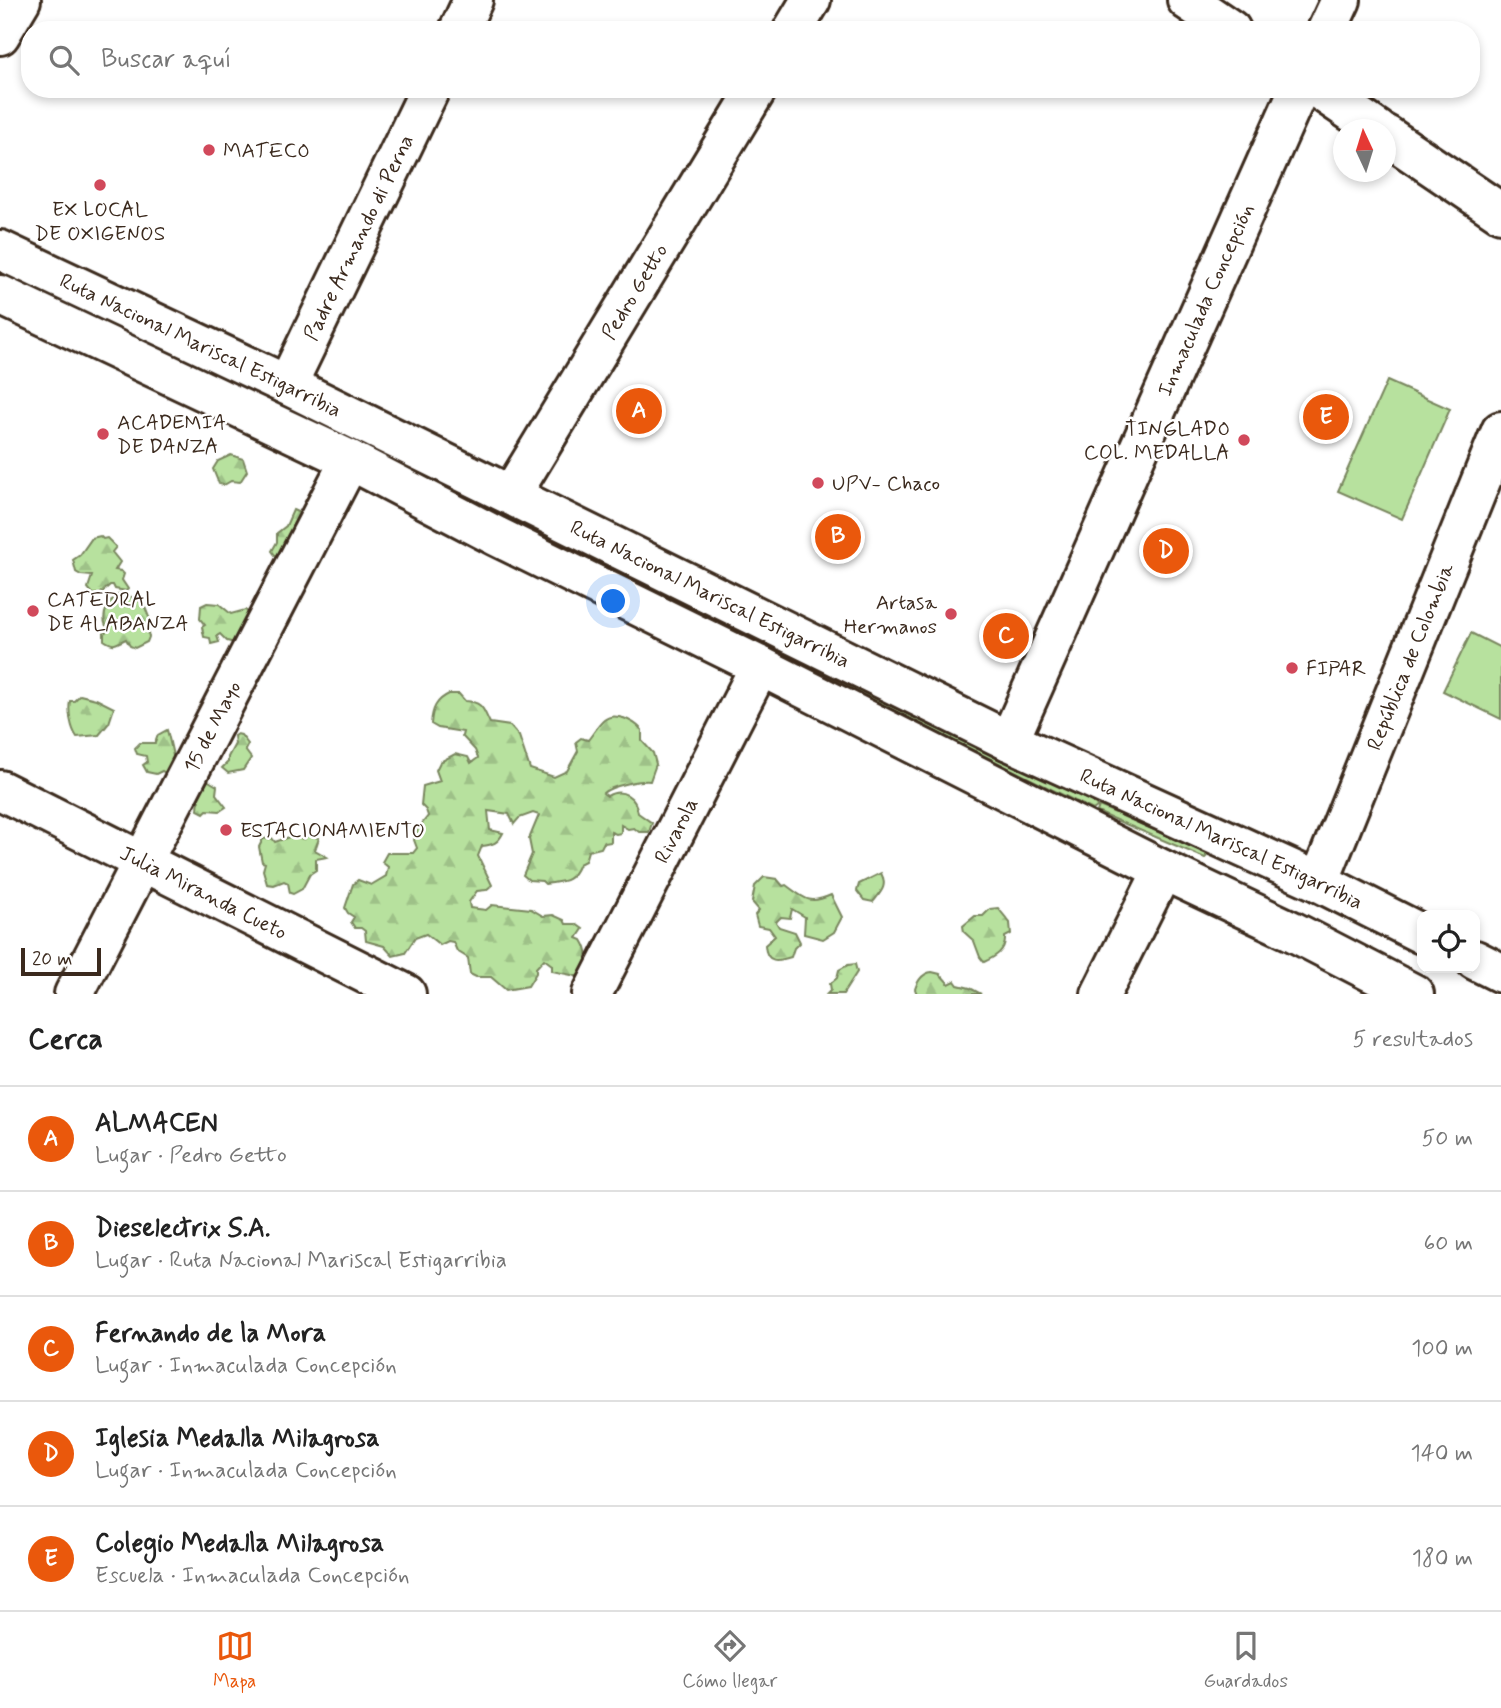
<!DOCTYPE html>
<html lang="es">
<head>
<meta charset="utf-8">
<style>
  :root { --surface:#fff; --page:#f2f2f2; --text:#222; --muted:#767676; --line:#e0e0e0; --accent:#ea580c }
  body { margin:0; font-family:Mynerve,sans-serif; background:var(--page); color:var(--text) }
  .controls { position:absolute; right:21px; bottom:21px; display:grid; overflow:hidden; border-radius:14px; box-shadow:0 4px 10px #0003 }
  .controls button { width:63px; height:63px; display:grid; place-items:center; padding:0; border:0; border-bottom:2px solid var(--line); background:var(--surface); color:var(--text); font:35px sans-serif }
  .compass { position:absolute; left:1333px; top:119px; width:63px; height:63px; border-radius:50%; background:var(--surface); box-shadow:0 4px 10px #0003; rotate:356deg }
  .scale { position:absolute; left:21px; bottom:18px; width:80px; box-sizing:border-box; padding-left:7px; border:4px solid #3b2a1e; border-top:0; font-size:19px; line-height:24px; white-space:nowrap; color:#3b2a1e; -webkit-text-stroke:5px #fff; paint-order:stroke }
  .you { position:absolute; left:614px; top:602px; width:24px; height:24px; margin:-18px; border:5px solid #fff; border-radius:50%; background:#1a73e8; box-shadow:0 0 0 10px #1a73e833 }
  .badge { display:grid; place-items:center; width:46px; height:46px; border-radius:50%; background:var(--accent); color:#fff; font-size:23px; font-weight:700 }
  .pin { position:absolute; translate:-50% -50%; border:4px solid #fff; box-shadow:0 2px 7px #0006 }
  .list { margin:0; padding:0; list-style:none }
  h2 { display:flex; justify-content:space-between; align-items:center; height:91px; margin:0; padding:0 28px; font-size:30px }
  h2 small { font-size:23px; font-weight:400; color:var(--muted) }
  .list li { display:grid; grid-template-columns:46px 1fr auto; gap:21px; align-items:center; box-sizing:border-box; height:105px; padding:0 28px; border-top:2px solid var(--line) }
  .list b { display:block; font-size:26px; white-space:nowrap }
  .list p { margin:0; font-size:23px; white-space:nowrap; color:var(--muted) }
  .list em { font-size:23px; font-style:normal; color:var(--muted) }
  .icon { flex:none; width:38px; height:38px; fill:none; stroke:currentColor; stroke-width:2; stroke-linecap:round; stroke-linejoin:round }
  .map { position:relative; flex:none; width:1501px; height:994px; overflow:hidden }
  .search { position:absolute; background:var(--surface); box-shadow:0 4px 10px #0003; left:21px; right:21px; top:21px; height:77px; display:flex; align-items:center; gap:18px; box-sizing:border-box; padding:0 24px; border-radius:28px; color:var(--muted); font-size:26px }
  .sheet { height:616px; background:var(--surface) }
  nav { display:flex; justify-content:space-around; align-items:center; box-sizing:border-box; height:98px; border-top:2px solid var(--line); background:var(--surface); font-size:19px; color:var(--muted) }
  nav a { display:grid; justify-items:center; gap:4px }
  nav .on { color:var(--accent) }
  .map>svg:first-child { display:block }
</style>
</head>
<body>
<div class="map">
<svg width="1501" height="994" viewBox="0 0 1501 994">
  <defs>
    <pattern id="forest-firs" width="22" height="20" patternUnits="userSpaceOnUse" patternTransform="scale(1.75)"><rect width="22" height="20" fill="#b7e19e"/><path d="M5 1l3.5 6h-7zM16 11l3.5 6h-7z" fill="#9ec188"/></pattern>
  </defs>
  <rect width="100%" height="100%" fill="#fff"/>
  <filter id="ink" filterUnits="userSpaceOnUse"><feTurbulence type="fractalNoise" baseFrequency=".0143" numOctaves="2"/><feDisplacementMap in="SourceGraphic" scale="14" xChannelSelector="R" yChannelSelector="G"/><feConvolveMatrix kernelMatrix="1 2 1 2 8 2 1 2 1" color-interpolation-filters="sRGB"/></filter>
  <g filter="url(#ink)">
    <!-- green -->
    <path fill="#b7e19e" stroke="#79865e" stroke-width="2" d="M0,266l256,122 -3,6 -253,-121z
      M1387,381l63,28 -48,110 -64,-28z
      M257,389l839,415 1,3 -4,3 -351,-175v-2l-1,1 -487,-239z
      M1471,633l30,15v71l-58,-28z
      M1099,806l12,5 98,43 -4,4 -108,-46z"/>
    <!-- forest -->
    <path fill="url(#forest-firs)" stroke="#79865e" stroke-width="2" d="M231,455l12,4 4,12 -7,11 -9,-1 -7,4 -5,-1 -6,-15 5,-8z
      M293,510l9,4 -22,41h-5l-3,-4 5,-9v-9l9,-7z
      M100,536l3,3 4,-1 9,9 -4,5 8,10 -5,8 6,1 3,3 -2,6 6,9 -2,2 -11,-2 -2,-4h-3l-10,9h-7l-5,-6 4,-12 -11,-1 -5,-3 -3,-12 7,-5 12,-17z
      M124,592l10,7 9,3 9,23 -5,4 2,8 -2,5 -12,6 -5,-2 -4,-7c-10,4 -10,9 -22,1v-7l5,-3c-12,-13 2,-35 15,-38z
      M207,603l12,1 12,10 14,-4 6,4 -16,29 -8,-2 -7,-7 -3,2 2,6 -8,2 -1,-6 -6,-1 -2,-10 3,-2 -5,-6 1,-13z
      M449,694h10l6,7c19,1 18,9 25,22l20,3 9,10 11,33 24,8 13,-6 11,-20 -2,-9 5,-4 7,2c5,-6 10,-15 16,-20 11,-9 30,1 38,10v11l11,12 3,11 -6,17c-11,-1 -39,5 -47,12l4,3c15,-9 29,1 31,17l14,10 -3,9h-10l-5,-4 -6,1 -7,-4v8l-5,1 -5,-2v10l-6,1 -1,-1 -3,6 -13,3 -3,10 -6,3c-8,19 -15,17 -34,20l-3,-3 -13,-1 -6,-5 9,-21 -3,-15 10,-24 -6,-2 -14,5 -5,6 -5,-10 -21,-3 2,19 13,3c-5,10 -10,12 -21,13l-4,10 14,29 -6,5 -9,1 -8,11 1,6 16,2 6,-5 39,4 12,7 10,-1 11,5 2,4h10l7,5 -6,9 5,2c9,14 6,24 -1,37l-29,-6v-6l-8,-6 -8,9v5l-8,13 -22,4 -15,-13h-15l-6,-3 -2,-16 -11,-7 -4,-9 -5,-1 -8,4 -14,-11 -11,4 -10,15 -12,3 -9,-10 -18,-5 -1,-10 -4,-3h-6l-4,-6 3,-5 -6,-4 -3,-5 8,-24 5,-4 13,5 15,-9 2,-9 -6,-5 5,-9h26l4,-5 -3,-8 3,-10 11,-14 -2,-6 -5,-5 2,-19 17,-5 -4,-11 4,-8 15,-8 13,3 3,6 7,-5 -3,-8 -13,-14 1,-4 -25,-4 -7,-4c1,-15 5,-24 18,-30z
      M80,695l16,4 18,9 -5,15 -10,12 -22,2c-6,-8 -9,-25 -7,-36h4z
      M167,730c1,3 6,26 7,30l-7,14 -5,-3 -6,3 -9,-2 -4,-7 4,-3 -1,-6 -9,-2 -2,-6 5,-5h15l3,-8z
      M237,734l4,1 7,9 -3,6 6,8 -8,12 -15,3 -6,-5 6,-6v-5l7,-13 -1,-8z
      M207,780l10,6 -1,8 10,13 -6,4 -13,-1 -3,3 -6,-3 1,-14z
      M307,835l12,3 -4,12 12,7 -11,2v11l-6,4 -8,15 -9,5 -3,-1 -2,-10 -4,-2 -10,4 -7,-1 -4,-14 2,-7 -3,-1 -3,-15 4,-8 9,-1 3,4 17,-6 12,3z
      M881,873c7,13 0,19 -8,29l-9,-2 -7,-9 2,-7z
      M764,877l13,2 6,7 3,-1c19,14 23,20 45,10l11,22 -8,15 -11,7 -19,-5 1,-17 -13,-8 -2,9 -9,-1 -5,5 3,5 16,5 5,10 -6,6 -3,9c-13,4 -25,7 -26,-12l10,-9 -6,-8 -11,-2 -3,-11 4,-5 -7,-8 3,-16z
      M998,908l12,15 1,11 -6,3c1,14 -10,20 -21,25l-4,-5 -6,-16 -10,-9 -1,-6 12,-10h8l7,-7z
      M855,964l2,8 -14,22h-16l4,-4 -1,-6 7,-6 2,-8 9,-5z
      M932,972l8,2 9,10 6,-3 3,4 12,3 11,6h-64l-2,-5c3,-9 8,-16 17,-17z"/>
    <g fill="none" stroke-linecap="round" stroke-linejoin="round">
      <defs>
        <g id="minor">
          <path d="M1187,0l44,30"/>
          <path d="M459,30l14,-30"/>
          <path d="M793,30l18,-30"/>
          <path d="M1327,30l14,-30"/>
          <path d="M1318,89l60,41"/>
          <path d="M1386,135l115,78"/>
          <path id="s1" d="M287,385l143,-296"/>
          <path id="s2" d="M511,495l246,-406"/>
          <path id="s3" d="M1009,741l290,-652"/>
          <path id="s4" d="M0,790l406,204"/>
          <path id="s5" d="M1319,882l182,-451"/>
          <path id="s6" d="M74,994l276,-534"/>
          <path id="s7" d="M592,994l168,-328"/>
        </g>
        <path id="major" d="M1101,994l62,-124"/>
        <g id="highway">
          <path d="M0,35l21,-35"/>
          <path id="s8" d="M0,250l287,135 722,356 310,141 103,52"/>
          <path d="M0,295l350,165 146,76 264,130 403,204 129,61 122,63"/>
          <path d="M1475,960l26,13"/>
        </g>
      </defs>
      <!-- minor casing -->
      <use href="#minor" stroke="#3b2a1e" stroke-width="44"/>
      <!-- major casing -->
      <use href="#major" stroke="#3b2a1e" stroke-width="44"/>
      <!-- highway casing -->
      <use href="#highway" stroke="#3b2a1e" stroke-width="44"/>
      <!-- minor -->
      <use href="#minor" stroke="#fff" stroke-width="38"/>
      <!-- major -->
      <use href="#major" stroke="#fff" stroke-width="38"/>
      <!-- highway -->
      <use href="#highway" stroke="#fff" stroke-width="38"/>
    </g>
  </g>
  <!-- markers -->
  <g fill="#d1495b" stroke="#fff" stroke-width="2.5">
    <circle cx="209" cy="150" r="7"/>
    <circle cx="100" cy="185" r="7"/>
    <circle cx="103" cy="434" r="7"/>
    <circle cx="1244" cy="440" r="7"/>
    <circle cx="818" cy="483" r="7"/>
    <circle cx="33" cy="611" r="7"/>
    <circle cx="951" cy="614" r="7"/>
    <circle cx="1292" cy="668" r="7"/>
    <circle cx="226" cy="830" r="7"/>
  </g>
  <g text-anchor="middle" stroke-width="5" stroke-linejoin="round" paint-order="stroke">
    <!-- poi labels -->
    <g font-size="21" fill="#3b2a1e" stroke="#fff" text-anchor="start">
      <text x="223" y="157">MATECO</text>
      <text x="100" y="216" text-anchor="middle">EX LOCAL<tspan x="100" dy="24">DE OXIGENOS</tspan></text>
      <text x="117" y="429">ACADEMIA<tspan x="117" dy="24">DE DANZA</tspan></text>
      <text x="1230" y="435" text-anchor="end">TINGLADO<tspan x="1230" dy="24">COL. MEDALLA</tspan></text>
      <text x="832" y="490">UPV- Chaco</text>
      <text x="47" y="606">CATEDRAL<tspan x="47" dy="24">DE ALABANZA</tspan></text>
      <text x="937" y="609" text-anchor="end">Artasa<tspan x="937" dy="24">Hermanos</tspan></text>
      <text x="1306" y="675">FIPAR</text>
      <text x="240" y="837">ESTACIONAMIENTO</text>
    </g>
    <!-- street labels -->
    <g font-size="21" fill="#3b2a1e" stroke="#fff">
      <text dy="7" stroke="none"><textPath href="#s1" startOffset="164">Padre Armando di Perna</textPath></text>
      <text dy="7" stroke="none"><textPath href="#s2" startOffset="238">Pedro Getto</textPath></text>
      <text dy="7" stroke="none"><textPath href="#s3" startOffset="483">Inmaculada Concepción</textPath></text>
      <text dy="7" stroke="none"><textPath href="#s8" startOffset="222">Ruta Nacional Mariscal Estigarribia</textPath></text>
      <text dy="7" stroke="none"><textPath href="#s8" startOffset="789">Ruta Nacional Mariscal Estigarribia</textPath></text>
      <text dy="7" stroke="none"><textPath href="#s5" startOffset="243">República de Colombia</textPath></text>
      <text dy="7" stroke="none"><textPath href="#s6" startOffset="301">15 de Mayo</textPath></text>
      <text dy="7" stroke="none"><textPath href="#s7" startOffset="184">Rivarola</textPath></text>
      <text dy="7" stroke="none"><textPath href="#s8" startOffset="1356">Ruta Nacional Mariscal Estigarribia</textPath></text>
      <text dy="7" stroke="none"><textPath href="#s4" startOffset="228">Julia Miranda Cueto</textPath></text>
    </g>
  </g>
</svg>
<div class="controls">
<button><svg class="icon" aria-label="locate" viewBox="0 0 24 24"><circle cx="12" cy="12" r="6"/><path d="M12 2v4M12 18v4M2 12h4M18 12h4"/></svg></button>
</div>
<svg class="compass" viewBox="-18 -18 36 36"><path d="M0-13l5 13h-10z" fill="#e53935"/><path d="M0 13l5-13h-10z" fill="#767676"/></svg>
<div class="scale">20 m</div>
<div class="you"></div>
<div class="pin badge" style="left:639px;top:411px">A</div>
<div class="pin badge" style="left:838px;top:537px">B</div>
<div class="pin badge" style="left:1006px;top:636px">C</div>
<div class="pin badge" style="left:1166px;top:551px">D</div>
<div class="pin badge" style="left:1326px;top:417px">E</div>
<div class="search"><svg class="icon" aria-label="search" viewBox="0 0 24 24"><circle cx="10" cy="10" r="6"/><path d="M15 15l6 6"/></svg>Buscar aquí</div>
</div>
<section class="sheet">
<h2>Cerca<small>5 resultados</small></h2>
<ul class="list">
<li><span class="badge">A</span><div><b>ALMACEN</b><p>Lugar · Pedro Getto</p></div><em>50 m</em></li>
<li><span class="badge">B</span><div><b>Dieselectrix S.A.</b><p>Lugar · Ruta Nacional Mariscal Estigarribia</p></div><em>60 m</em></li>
<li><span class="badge">C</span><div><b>Fernando de la Mora</b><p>Lugar · Inmaculada Concepción</p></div><em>100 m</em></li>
<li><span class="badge">D</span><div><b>Iglesia Medalla Milagrosa</b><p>Lugar · Inmaculada Concepción</p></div><em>140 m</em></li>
<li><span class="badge">E</span><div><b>Colegio Medalla Milagrosa</b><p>Escuela · Inmaculada Concepción</p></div><em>180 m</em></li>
</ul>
</section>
<nav>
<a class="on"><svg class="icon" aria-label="map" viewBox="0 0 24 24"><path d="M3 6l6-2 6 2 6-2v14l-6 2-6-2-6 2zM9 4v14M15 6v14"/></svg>Mapa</a>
<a><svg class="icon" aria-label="directions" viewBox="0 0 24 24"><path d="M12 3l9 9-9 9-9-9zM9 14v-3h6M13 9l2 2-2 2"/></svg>Cómo llegar</a>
<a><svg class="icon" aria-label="saved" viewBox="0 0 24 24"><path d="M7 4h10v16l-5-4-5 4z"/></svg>Guardados</a>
</nav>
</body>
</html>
